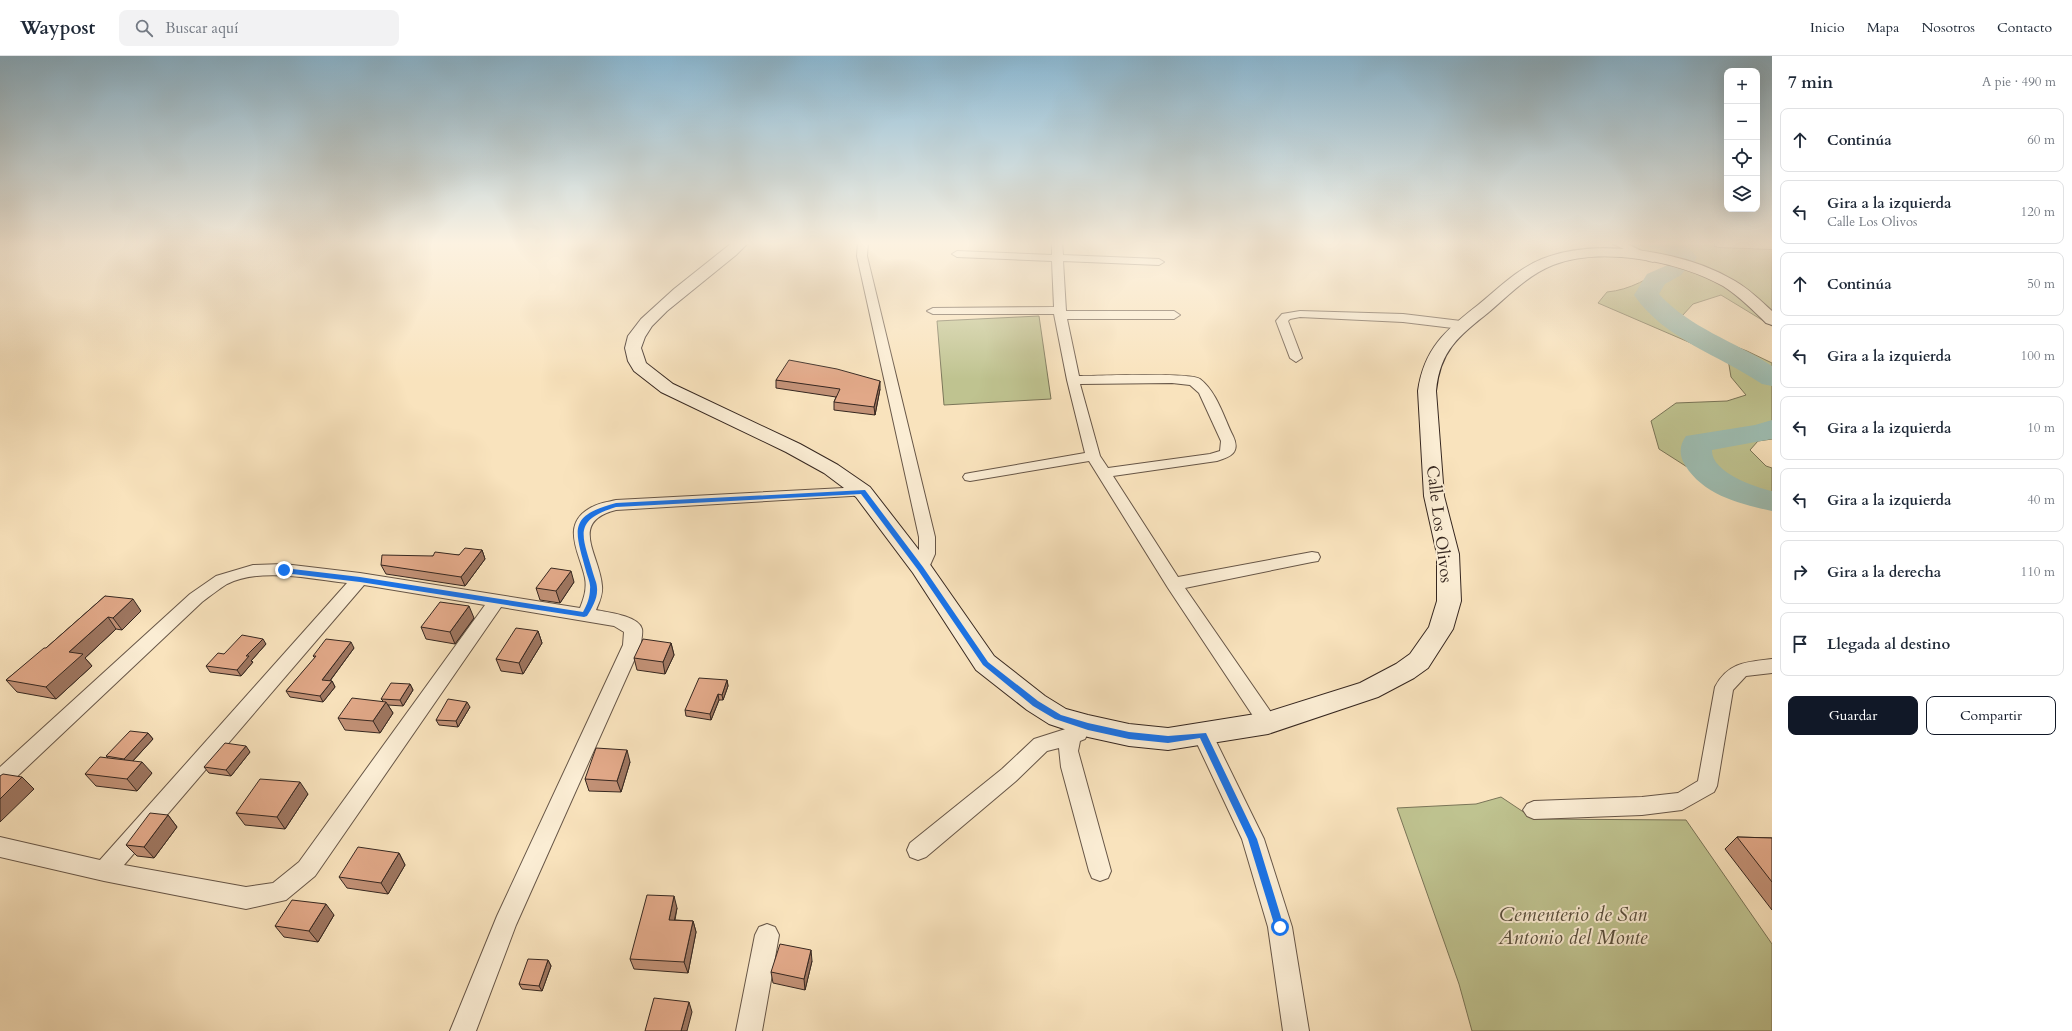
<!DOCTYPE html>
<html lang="es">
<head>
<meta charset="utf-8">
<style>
  :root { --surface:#fff; --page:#f2f2f3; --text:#1f2937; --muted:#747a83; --line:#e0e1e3; --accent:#111827 }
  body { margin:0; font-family:Cardo,serif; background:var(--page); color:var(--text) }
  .controls { position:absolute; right:12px; top:12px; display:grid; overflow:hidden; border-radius:8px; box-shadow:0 4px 16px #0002 }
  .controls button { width:36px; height:36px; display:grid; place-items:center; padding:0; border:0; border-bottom:1px solid var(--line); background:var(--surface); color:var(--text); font:20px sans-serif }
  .stop { position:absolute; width:12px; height:12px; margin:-9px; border:3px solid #1a73e8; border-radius:50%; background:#fff }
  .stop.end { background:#1a73e8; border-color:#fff; box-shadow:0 1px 4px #0008 }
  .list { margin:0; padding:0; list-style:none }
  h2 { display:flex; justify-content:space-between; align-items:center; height:52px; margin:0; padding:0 16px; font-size:17px }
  h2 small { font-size:13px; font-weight:400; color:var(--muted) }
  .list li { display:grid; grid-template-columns:26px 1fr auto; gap:12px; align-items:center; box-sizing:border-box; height:64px; margin:0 8px 8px; padding:0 8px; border:1px solid var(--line); border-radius:8px }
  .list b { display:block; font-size:15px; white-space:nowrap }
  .list p { margin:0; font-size:13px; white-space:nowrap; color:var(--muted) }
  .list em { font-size:13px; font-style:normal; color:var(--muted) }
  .actions { display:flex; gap:8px; padding:12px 16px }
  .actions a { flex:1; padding:9px 0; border:1px solid var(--accent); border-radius:8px; text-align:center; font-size:14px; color:var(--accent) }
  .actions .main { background:var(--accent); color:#fff }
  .icon { flex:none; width:22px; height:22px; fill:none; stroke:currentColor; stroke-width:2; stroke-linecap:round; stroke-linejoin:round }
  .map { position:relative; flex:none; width:1772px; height:975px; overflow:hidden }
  header { display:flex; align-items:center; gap:24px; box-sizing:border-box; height:56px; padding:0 20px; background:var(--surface); border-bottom:1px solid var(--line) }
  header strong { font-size:19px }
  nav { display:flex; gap:22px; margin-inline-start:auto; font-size:14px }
  .search { width:280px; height:36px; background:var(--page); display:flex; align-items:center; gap:10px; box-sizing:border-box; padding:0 14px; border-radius:8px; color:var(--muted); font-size:15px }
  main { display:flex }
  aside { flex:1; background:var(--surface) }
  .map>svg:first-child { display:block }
</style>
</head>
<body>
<header>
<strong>Waypost</strong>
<div class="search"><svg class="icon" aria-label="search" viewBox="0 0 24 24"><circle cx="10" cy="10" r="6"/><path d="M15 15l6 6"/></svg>Buscar aquí</div>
<nav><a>Inicio</a><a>Mapa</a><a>Nosotros</a><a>Contacto</a></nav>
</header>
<main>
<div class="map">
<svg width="1772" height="975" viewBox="0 0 1772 975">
  <rect width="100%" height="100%" fill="#f9e3bd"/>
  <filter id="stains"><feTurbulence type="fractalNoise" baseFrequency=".005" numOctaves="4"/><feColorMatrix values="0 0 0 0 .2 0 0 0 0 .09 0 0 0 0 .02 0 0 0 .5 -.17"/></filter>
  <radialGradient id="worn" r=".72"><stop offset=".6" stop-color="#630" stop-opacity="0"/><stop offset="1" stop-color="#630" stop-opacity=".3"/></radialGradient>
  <!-- green -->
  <path fill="#bfc390" stroke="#7a7558" d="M1626,186h146v84l-51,-31 -28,9 -11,12 16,16 49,19 25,12v76l-14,2 -8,9 16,16 6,2v38l-18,-4 -59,-30 -36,-23 -8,-28 25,-18 51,-2 19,-6 -15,-18 -3,-18 -130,-56 9,-11c23,-2 43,-14 62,-27z
    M1039,260l12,83 -107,6 -7,-84z
    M1501,741l33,22 152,1 86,124v87h-300l-13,-47 -62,-176 79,-4z"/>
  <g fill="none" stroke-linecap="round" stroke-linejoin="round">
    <!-- river -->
    <path fill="#9ebeb3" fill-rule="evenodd" d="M1646,186c21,0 37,-4 51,15l-7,12 -5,1 -4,5 -16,9 -6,10c31,34 75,47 113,72v20l-10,-2c-43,-29 -98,-45 -128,-89l13,-21 23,-10 3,-5 -11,-9 -13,-3z
      M1772,364v19l-60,11c-1,22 42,37 60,41v20c-32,-7 -69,-16 -87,-46 -6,-10 -6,-19 1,-29l69,-11z"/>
    <defs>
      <path id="street" d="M858,186h10l-1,14 68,281v17l-8,18 -6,2 -6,-2 -2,-4 6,-14v-17l-62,-281z
        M1052,186h10l1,13 96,4 5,3 -5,3 -96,-4 3,50h108l6,4 -6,4h-107l12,57c19,0 110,-4 121,3 17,13 24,39 33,57 8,17 -3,21 -16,25l-104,15 65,101 134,-25 6,1 2,4 -2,4 -6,1 -127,26 90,130 3,5 -3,5 -7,3 -7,-3 -93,-140 -79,-127 -119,20 -5,-1 -2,-3 2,-3 5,-1 115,-20 -18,-73 -13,-66h-121l-6,-3 6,-3 121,-1 -2,-46 -95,-4 -5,-3 5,-3 95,4zM1172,327l18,2 9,8 22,48 -1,10 -10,3 -102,14 -8,-12 -20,-72z
        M1609,186h14l35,17 -5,3 -4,-1z
        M1715,186l57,1v6l-53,-2 -4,-1z
        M1300,255l103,3 58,7 6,4 -6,4 -58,-7 -103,-5 -10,2 -2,2 14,37 -6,4 -6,-4 -14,-37 6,-7z
        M863,431l5,2 3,3 -3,3 -252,15c-48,12 -16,45 -14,76 1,9 -3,17 -6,24 11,2 43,6 46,19 1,4 -1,11 -1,16l-125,280 -40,106h-26l47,-115 126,-271 1,-13 -10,-6 -113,-19 -186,269 -29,24 -40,9 -142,-28 -104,-24v-20l100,23 247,-277c-36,-4 -86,-16 -120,1 -8,5 -17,12 -25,18l-195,184 -7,3v-22l190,-173 26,-18 37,-11 31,-1 76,9 220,35c4,-10 7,-19 5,-30 -5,-25 -26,-54 7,-71 7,-4 16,-5 24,-7zM364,529l121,20 -186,257 -26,21 -27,4 -122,-22z
        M1772,603v14l-26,3 -13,14 -16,96 -3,6 -32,18 -40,5 -108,4 -7,-3 -4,-6 4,-6 7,-3 108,-4 36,-4 20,-12 17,-94c13,-25 32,-25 57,-28z
        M1078,669l7,2 3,6 -3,6 -5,2 -2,10 33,120 -3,7 -8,3 -8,-3 -3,-7 -28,-104 -2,-19 -12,3 -31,30 -90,76 -8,3 -8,-3 -3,-7 3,-7 92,-74 32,-30z
        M1203,671l7,2 54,110 28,88 17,104h-26l-15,-104 -26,-88 -49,-104 3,-6z
        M767,868l8,3 4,8 -17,96h-26l19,-96 4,-8z"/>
      <path id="secondary" d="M733,186h16l-13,13 -69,56 -15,15 -7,11 -4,11 5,15 27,21 127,60 38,21 32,22 59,76 65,93 51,40 21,13 22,6 41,9 39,4 100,-16 92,-29 36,-19 14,-10 19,-27 8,-26v-47l-13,-58 -6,-105c6,-43 28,-61 60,-86 20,-16 39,-36 64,-46 54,-22 143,-8 193,22 14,8 25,19 37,30v14l-6,-2c-13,-13 -27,-27 -43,-37 -44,-25 -122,-40 -170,-21 -25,10 -44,30 -64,47 -30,24 -49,38 -53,79l8,105 15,58 2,47 -8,28 -25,39 -14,10 -36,19 -110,37 -100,16 -39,-4 -41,-9 -39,-13 -22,-14 -51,-40 -63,-97 -57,-76 -32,-24 -38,-21 -125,-60 -27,-21 -6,-10 -3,-13 3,-12 13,-17 33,-30z"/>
    </defs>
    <!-- street casing -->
    <use href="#street" stroke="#675647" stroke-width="2"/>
    <!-- secondary casing -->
    <use href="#secondary" stroke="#362720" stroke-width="2"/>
    <!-- street -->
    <use href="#street" fill="#fbedd4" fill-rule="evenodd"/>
    <!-- secondary -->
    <use href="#secondary" fill="#fbedd4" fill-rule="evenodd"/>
  </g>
  <!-- wall -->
  <path fill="#c29176" stroke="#362720" d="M776,324l104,9 -5,26 -41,-5v-8l2,-5 -60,-9z
    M482,494l3,9 -20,27 -79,-12 -5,-9 52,-9 26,-1z
    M574,526l-14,21 -20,-3 -4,-12z
    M105,540l36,15 -19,19 -6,-1 -31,29 7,8 -36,33 -39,-7 -11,-12 40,-32z
    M474,562l-19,26 -29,-5 -5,-12z
    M538,575l4,12 -19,31 -22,-3 -5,-12z
    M671,587l3,12 -9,19 -28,-4 -3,-12z
    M266,588l-15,17 2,1 -12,14 -31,-4 -4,-6 18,-12z
    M354,592l-24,33h2l3,6 -12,15 -33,-5 -4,-6 29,-33 -2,-2z
    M727,624l1,6 -5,14h-4l-8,20 -25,-4 -1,-6z
    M410,628l3,6 -10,16 -15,-1 5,8 -13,20 -35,-3 -7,-12 45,-17 -2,-2z
    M470,651l-12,20 -19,-2 -3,-5z
    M148,677l5,6 -20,22 19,12 -15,18 -41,-5 -11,-12 23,-16 -2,-2z
    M250,696l-19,24 -22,-3 -5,-6z
    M630,706l-9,30 -32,-1 -4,-12z
    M308,738l-23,35 -40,-4 -9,-12z
    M168,759l9,12 -23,31 -17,-2 -11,-11z
    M1737,781l35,1v72l-47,-61z
    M399,797l6,12 -17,29 -41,-6 -8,-11z
    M677,852l-2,12 18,1 3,11 -8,41 -54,-4 -4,-10z
    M334,859l-16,27 -34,-5 -9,-11z
    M548,904l3,6 -9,25 -20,-2 -3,-5z
    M812,905l-7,29 -32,-7 -2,-11z"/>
  <!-- shaded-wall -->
  <path fill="#9e7660" stroke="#362720" d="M880,325v8l-5,26 -1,-8z
    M482,494l3,9 -20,27 -4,-9z
    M571,515l3,11 -14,21 -4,-12z
    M133,543l8,12 -19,19 -9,-12z
    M469,550l5,12 -19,26 -5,-12z
    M108,561l8,12 -31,29 7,8 -36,33 -10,-12 23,-35z
    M538,575l4,12 -19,31 -4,-11z
    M263,583l3,5 -15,17 2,1 -12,14 -4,-6 9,-14z
    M351,586l3,6 -28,38 -4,-6z
    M671,587l3,12 -9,19 -2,-12z
    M727,624l1,6 -5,14 -1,-5z
    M332,625l3,6 -12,15 -3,-6z
    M410,628l3,6 -10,16 -3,-6z
    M718,638l1,6 -8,20 -1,-6z
    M386,646l7,11 -13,20 -7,-12z
    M467,646l3,5 -12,20 -2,-6z
    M148,677l5,6 -24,26 -5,-6z
    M246,690l4,6 -19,24 -5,-6z
    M627,694l3,12 -9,30 -4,-11z
    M142,706l10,11 -15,18 -10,-12z
    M22,721l12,12 -34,33v-23z
    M300,726l8,12 -23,35 -8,-12z
    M168,759l9,12 -23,31 -10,-11z
    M399,797l6,12 -17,29 -7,-11z
    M674,840l3,12 -5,23 -3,-11z
    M326,848l8,11 -16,27 -9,-11z
    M693,865l3,11 -8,41 -4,-11z
    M811,894l1,11 -7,29 -1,-11z
    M548,904l3,6 -9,25 -3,-5z
    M689,946l3,10 -5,19h-6z"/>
  <!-- building -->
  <path fill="#e2a989" stroke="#362720" d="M789,304l48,9 43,12 -6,26 -40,-5 6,-13 -64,-9z
    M465,492l17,2 -21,27 -80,-12 1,-10 51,1 2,-4 24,3z
    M551,512l20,3 -15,20 -20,-3z
    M105,540l28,3 -20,19 -5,-1 -39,35 14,2 -37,33 -40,-7 38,-32h2z
    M440,546l29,4 -19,26 -29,-5z
    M516,572l22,3 -19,32 -23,-4z
    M242,579l21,4 -17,17h3l-12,14 -31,-4 12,-13 6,1z
    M326,583l25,3 -29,38 10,1 -12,15 -34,-5 30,-35h-3z
    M643,583l28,4 -8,19 -29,-4z
    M699,622l28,2 -5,15 -4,-1 -8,20 -25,-4z
    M391,627l19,1 -10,16 -19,-1z
    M352,642l34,4 -13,19 -35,-3z
    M448,643l19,3 -11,19 -20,-1z
    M130,675l18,2 -24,26 -18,-3z
    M225,687l21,3 -20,24 -22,-3z
    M596,692l31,2 -10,31 -32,-2z
    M100,701l42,5 -15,17 -42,-5z
    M3,718l19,3 -22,22v-23z
    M260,723l40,3 -23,35 -41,-4z
    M150,757l18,2 -24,32 -18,-2z
    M1737,781l35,1v44z
    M358,791l41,6 -18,30 -42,-6z
    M647,839l27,1 -5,24 24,1 -9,41 -54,-3z
    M292,844l34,4 -17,27 -34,-5z
    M780,888l31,6 -7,29 -33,-7z
    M528,903l20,1 -9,26 -20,-2z
    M654,942l35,4 -8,29h-36z"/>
  <!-- sky -->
  <linearGradient id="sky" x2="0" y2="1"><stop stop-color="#8ab8d3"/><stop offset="0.58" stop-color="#fcf2e1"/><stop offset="1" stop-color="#fcf2e1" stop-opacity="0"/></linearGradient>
  <rect width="1772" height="323" fill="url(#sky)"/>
  <!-- route -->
  <path fill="#1a73e8" d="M865,434l58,77 65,95 50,39 23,14 27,8 41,9 39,4 38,-3 51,106 27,88 -1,3 -3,1 -5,-4 -27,-88 -48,-101 -32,5 -39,-4 -41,-9 -33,-11 -22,-13 -50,-41 -65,-95 -57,-76 -245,13c-45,14 -33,29 -23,66 1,4 4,10 4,15 1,10 -5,20 -10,28l-3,1 -224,-35 -76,-9 -4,-3 4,-2 76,9 223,35c4,-7 7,-15 7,-23 1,-6 -3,-13 -4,-18 -11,-41 -19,-55 30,-68z"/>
  <g text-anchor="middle" stroke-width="4" stroke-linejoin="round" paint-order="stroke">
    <!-- street labels -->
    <g font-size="17" fill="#362720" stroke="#fbedd4">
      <text transform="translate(1440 468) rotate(83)" y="6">Calle Los Olivos</text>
    </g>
    <!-- near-park labels -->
    <g font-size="20" font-style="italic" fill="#584e3c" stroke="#fbedd4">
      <text x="1573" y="865">Cementerio de San<tspan x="1573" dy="23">Antonio del Monte</tspan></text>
    </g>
  </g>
  <rect width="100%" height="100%" filter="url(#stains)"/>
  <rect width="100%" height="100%" fill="url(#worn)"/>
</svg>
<div class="controls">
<button>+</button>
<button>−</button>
<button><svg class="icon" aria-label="locate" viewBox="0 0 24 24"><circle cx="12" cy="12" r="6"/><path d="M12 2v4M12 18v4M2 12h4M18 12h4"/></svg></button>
<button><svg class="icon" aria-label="layers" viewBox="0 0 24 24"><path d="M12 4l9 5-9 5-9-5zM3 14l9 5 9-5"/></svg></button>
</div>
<div class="stop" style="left:1280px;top:871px"></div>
<div class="stop end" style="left:284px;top:514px"></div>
</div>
<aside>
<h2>7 min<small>A pie · 490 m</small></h2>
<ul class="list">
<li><svg class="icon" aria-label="ahead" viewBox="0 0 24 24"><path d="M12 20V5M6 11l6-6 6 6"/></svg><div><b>Continúa</b></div><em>60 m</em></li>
<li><svg class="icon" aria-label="left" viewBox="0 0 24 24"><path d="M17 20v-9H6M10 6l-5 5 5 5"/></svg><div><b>Gira a la izquierda</b><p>Calle Los Olivos</p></div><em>120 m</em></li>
<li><svg class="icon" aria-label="ahead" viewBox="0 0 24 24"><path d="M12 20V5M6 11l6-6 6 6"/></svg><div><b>Continúa</b></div><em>50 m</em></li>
<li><svg class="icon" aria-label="left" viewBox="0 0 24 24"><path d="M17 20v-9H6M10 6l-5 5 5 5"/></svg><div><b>Gira a la izquierda</b></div><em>100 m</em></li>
<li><svg class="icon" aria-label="left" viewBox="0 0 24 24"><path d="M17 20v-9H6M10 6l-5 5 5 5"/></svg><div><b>Gira a la izquierda</b></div><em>10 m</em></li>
<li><svg class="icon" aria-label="left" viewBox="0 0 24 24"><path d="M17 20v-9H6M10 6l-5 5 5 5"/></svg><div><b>Gira a la izquierda</b></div><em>40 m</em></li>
<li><svg class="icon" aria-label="right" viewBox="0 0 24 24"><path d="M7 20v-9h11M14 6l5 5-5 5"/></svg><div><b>Gira a la derecha</b></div><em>110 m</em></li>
<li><svg class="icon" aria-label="arrive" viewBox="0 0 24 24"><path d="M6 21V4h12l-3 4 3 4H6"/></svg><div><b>Llegada al destino</b></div></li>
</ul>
<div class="actions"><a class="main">Guardar</a><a>Compartir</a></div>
</aside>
</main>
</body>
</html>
